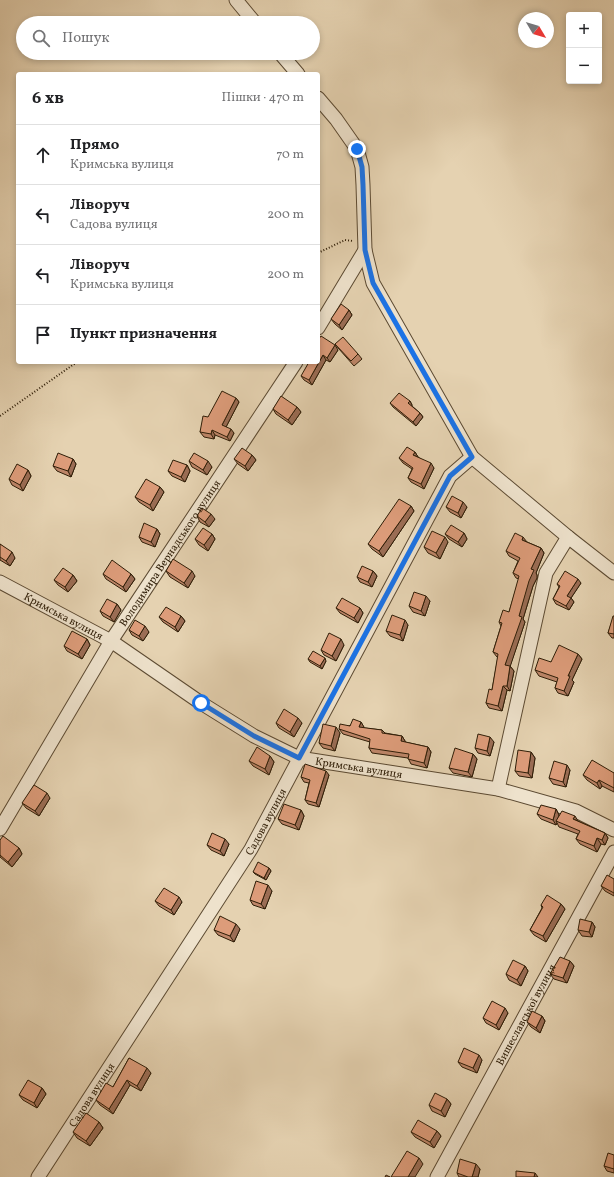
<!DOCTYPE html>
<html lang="uk">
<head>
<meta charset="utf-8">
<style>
  :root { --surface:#fff; --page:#f2f2f2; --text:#202124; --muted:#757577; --line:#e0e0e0 }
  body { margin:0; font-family:Vollkorn,serif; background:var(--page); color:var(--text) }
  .controls { position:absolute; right:12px; top:12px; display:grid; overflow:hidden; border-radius:4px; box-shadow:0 2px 6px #0003 }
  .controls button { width:36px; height:36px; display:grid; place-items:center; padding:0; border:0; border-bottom:1px solid var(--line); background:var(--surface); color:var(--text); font:20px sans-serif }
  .compass { position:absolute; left:518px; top:12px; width:36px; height:36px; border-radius:50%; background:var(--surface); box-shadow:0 2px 6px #0003; rotate:128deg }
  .stop { position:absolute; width:12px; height:12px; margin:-9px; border:3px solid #1a73e8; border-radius:50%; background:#fff }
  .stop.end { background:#1a73e8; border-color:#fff; box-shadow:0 1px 4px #0008 }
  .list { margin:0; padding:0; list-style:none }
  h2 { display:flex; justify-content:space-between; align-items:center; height:52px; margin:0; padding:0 16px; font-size:17px }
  h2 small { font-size:13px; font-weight:400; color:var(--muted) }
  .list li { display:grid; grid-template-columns:26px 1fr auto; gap:12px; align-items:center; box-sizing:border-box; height:60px; padding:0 16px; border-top:1px solid var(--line) }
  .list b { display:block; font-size:15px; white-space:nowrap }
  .list p { margin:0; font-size:13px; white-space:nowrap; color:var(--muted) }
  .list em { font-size:13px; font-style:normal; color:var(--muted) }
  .icon { flex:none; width:22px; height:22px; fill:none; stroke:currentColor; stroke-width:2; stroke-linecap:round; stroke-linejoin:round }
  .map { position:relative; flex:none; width:614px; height:1177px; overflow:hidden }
  .search { position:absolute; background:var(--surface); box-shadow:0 2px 6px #0003; left:16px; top:16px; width:304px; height:44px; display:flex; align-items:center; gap:10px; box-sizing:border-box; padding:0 14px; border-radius:22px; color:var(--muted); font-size:15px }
  .panel { position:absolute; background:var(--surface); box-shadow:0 2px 6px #0003; left:16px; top:72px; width:304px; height:292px; border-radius:4px }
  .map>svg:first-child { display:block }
</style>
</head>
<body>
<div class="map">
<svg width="614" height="1177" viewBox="0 0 614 1177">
  <rect width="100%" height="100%" fill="#e5d2b1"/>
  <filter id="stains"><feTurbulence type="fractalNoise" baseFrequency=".005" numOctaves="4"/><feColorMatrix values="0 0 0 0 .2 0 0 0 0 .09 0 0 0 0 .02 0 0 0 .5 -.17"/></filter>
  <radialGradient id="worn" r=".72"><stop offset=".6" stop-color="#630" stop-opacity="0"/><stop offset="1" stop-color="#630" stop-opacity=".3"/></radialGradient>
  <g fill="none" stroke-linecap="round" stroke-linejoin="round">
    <defs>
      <g id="street">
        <path d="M236,0l19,23"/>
        <path d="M280,53l18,21"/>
        <path d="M318,98l18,21 21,30 5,18 1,18 2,65 8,33 99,174 96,80 46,36"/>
        <path d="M318,328l47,-78"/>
        <path id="s1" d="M0,582l111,59 90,62 53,33 45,22 199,31 78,22 38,19"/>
        <path d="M498,789l48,-216 22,-36"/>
        <path id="s2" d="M0,829l111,-188 185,-279"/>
        <path id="s3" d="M38,1177l213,-328 199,-373 22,-19"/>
        <path id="s4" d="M437,1177l177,-325"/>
      </g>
    </defs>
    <!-- street casing -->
    <use href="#street" stroke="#5c4a32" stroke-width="15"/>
    <!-- path -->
    <path stroke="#2e1d07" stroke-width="2" stroke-dasharray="1 2" stroke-linecap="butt" d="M318,253l27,-13 8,1
      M0,416l77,-54"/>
    <!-- street -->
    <use href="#street" stroke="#eee2cc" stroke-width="13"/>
  </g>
  <!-- wall -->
  <path fill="#be8669" stroke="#2e1d07" d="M349,310l3,5 -10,15 -7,-6 -4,-5z
    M318,340l20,10 -8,12 -4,-2 -14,25 -8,-5 -3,-4 17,-14z
    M335,344l23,10 4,5 -8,7 -15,-17z
    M236,398l3,4 -13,25 8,6 -4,8 -15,-6 -1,4 -10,-2 -4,-5 8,-15z
    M410,401l2,4v1l8,7 3,4 -7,9 -23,-19 -3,-4z
    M297,407l4,5 -9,13 -16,-11 -3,-5z
    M415,452l3,5 16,11 -10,21 -13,-7 -3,-4 4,-9 -9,-6 -4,-5z
    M252,455l4,5 -8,11 -10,-7 -4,-5z
    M73,459l3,5 -5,13 -14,-6 -4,-5z
    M189,461l23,6 -5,8 -15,-8z
    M187,465l3,6 -5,11 -13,-6 -4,-5z
    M28,470l3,6 -8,15 -11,-6 -3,-6z
    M160,487l4,5 -11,19 -14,-9 -4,-5z
    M411,506l3,5 -31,46 -11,-8 -4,-5z
    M446,507h21l-6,11 -11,-6z
    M197,516l18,3 -6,8 -9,-5z
    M157,529l3,5 -5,13 -13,-5 -3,-5z
    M464,533l3,6 -5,8 -13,-8 -4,-5z
    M212,534l3,5 -7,12 -9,-6 -4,-6z
    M448,542l-8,17 -12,-6 -4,-6z
    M527,542l14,6 3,5 -8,20 1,2v3l-4,8 -10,33 2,3 -15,44 4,5 -4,20 -3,-1 -5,21 -13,-3 -3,-5 6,-13 6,-33h-1l-4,-5 8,-26 -2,-4 10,-10 10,-33 -3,-1 -3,-5 5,-12 -9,-5 -3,-5z
    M0,544l15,14 -5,8 -10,-6z
    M166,571l29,5 -7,12 -18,-11z
    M373,571l4,5 -5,11 -12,-5 -3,-5z
    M103,574h28l4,5 -9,13 -20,-13z
    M73,575l4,6 -9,11 -10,-7 -4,-5z
    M581,583l-10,15 3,4 -5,8 -13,-6 -3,-5 6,-12 -2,-3z
    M430,601l-5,15 -12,-4 -4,-6z
    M117,604l4,6 -7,12 -11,-6 -3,-5z
    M336,608h24l3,5 -5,10 -18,-10z
    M181,616l4,5 -7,11 -15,-10 -4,-5z
    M614,616v22h-2l-4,-5z
    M408,625l-5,16 -13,-5 -4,-5z
    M129,630l20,2 -6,9 -11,-6z
    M87,639l3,6 -8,14 -15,-8 -3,-5z
    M344,645l-8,16 -12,-6 -3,-5z
    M578,654l4,5 -10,21 2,2 -6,14 -10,-3 -3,-5 2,-6 -18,-6 -4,-6 16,-8z
    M308,659l18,2 -4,8 -12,-7z
    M361,722l3,6 18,2 3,3 17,3 3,5v1l23,5 3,5 -4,16 -16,-4 -3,-6 -36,-5 -3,-5 1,-6 -27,-8 -4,-5z
    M276,723h26l-8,14 -15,-9z
    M340,733l-5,18 -12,-3 -4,-5z
    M494,742l-4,14 -12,-3 -3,-5z
    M531,752l4,6 -3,20 -13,-2 -4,-5z
    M473,754l4,5 -5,18 -19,-4 -4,-5z
    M270,756l4,6 -5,13 -16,-9 -4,-5z
    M570,770l-4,17 -13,-3 -4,-6z
    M614,773v19l-12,-6 -2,3 -13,-9 -4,-5z
    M329,775l-10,32 -11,-3 -3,-4 4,-17 -5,-1 -3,-5z
    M50,798l-11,18 -13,-8 -4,-5z
    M556,809l3,6v1l19,5 27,12 3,5 -3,7 -4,-1 -4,8 -17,-8 -4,-5 2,-5 -19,-7 -2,-4 -1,2 -15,-6 -4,-5z
    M301,810l3,6 -5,14 -17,-6 -4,-5z
    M0,840l19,8 3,6 -10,13 -12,-10z
    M229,844l-5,12 -13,-6 -4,-5z
    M269,868l2,3 -5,9 -11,-6 -2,-2z
    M614,879v17l-9,-5 -4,-5z
    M272,891l-7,18 -12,-4 -3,-5z
    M155,901l27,1 -8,13 -15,-9z
    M561,904l4,5 -19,33 -12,-7 -4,-5 12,-22 -1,-3z
    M592,922l3,5 -3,10 -10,-1 -4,-6z
    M240,929l-6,13 -16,-7 -4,-5z
    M570,961l4,5 -7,17 -13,-4 -4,-5z
    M525,966l3,5 -7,15 -12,-6 -3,-6z
    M508,1013l-9,17 -13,-7 -3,-5z
    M542,1016l3,5 -5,12 -9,-6 -4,-5z
    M129,1058l22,15 -10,18 -11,-6 -17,29 -13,-9 -4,-5 17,-13z
    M482,1060l-5,13 -15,-6 -4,-5z
    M42,1088l4,6 -9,14 -14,-8 -4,-5z
    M447,1099l4,5 -6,13 -13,-6 -3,-6z
    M99,1122l4,6 -13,18 -13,-8 -4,-6z
    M437,1131l4,5 -7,12 -19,-11 -4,-5z
    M614,1155v18l-7,-2 -3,-5z
    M480,1169l-2,8h-19l-2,-4z"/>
  <!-- shaded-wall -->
  <path fill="#9b6d55" stroke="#2e1d07" d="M349,310l3,5 -10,15 -3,-5z
    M335,345l3,5 -8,12 -3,-4z
    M323,355l3,5 -14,25 -3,-5z
    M236,398l3,4 -14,27 -3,-4z
    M410,401l2,4 -1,2 -3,-4z
    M297,407l4,5 -9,13 -4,-5z
    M420,413l3,4 -7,9 -3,-4z
    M231,429l3,4 -4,8 -3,-4z
    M212,430l3,5 -1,4 -3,-5z
    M415,452l3,5 -5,-2z
    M252,455l4,5 -8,11 -3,-5z
    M73,459l3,5 -5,13 -3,-6z
    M208,461l4,6 -5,8 -4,-5z
    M431,463l3,5 -10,21 -3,-5z
    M187,465l3,6 -5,11 -4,-5z
    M28,470l3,6 -8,15 -3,-6z
    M160,487l4,5 -11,19 -3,-6z
    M463,502l4,5 -6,11 -3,-5z
    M411,506l3,5 -31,46 -4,-6z
    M211,514l4,5 -6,8 -4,-5z
    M157,529l3,5 -5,13 -4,-5z
    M464,533l3,6 -5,8 -4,-5z
    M212,534l3,5 -7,12 -4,-6z
    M445,537l3,5 -8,17 -4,-6z
    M523,537l4,5 -5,-2z
    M541,548l3,5 -8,20 1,2v3l-4,8 -10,33 2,3 -16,48 -4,-5 14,-49 12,-47z
    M12,552l3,6 -5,8 -4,-5z
    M192,571l3,5 -7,12 -4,-5z
    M373,571l4,5 -5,11 -4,-5z
    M131,574l4,5 -9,13 -3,-5z
    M73,575l4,6 -9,11 -3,-5z
    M578,579l3,4 -10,15 3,4 -5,8 -3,-4 1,-10z
    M426,596l4,5 -5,15 -4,-5z
    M117,604l4,6 -7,12 -4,-5z
    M360,608l3,5 -5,10 -4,-5z
    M181,616l4,5 -7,11 -3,-5z
    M405,620l3,5 -5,16 -3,-6z
    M145,626l4,6 -6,9 -4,-5z
    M87,639l3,6 -8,14 -4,-5z
    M341,639l3,6 -8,16 -4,-5z
    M578,654l4,5 -10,21 2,2 -6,14 -4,-5 4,-15z
    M325,658l1,3 -4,8 -2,-3z
    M510,666l4,5 -4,20 -3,-5z
    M503,686l4,4 -5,21 -4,-5z
    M298,718l4,5 -8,14 -4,-5z
    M361,722l3,5 -1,5 -4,-5z
    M336,727l4,6 -5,18 -4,-5z
    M402,736l3,5v5l-4,-5z
    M490,737l4,5 -4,14 -3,-5z
    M428,747l3,5 -4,16 -3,-5z
    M531,752l4,6 -3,20 -4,-5z
    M473,754l4,5 -5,18 -4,-5z
    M270,756l4,6 -5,13 -4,-6z
    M567,765l3,5 -4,17 -3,-5z
    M326,771l3,4 -10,32 -3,-4z
    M599,780l3,6 -2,3 -3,-6z
    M47,793l3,5 -11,18 -4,-5z
    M556,809l3,6 -2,7 -1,-1 1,2 -1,2 -3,-5z
    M301,810l3,6 -5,14 -4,-5z
    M575,816l3,5 -5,-2z
    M605,833l3,5 -3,7 -3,-5z
    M597,838l4,6 -4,8 -3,-6z
    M225,839l4,5 -5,12 -4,-5z
    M19,848l3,6 -10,13 -4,-5z
    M269,868l2,3 -5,9 -2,-2z
    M268,885l4,6 -7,18 -4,-5z
    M179,897l3,5 -8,13 -3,-5z
    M561,904l4,5 -19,33 -3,-6z
    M592,922l3,5 -3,10 -3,-5z
    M236,924l4,5 -6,13 -4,-6z
    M570,961l4,5 -7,17 -4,-5z
    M525,966l3,5 -7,15 -4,-6z
    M505,1008l3,5 -9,17 -3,-5z
    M542,1016l3,5 -5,12 -4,-5z
    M479,1055l3,5 -5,13 -4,-5z
    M147,1068l4,5 -10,18 -4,-5z
    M127,1080l3,5 -17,29 -4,-5z
    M42,1088l4,6 -9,14 -3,-5z
    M447,1099l4,5 -6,13 -4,-6z
    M99,1122l4,6 -13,18 -4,-5z
    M437,1131l4,5 -7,12 -4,-6z
    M419,1158l4,6 -8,13h-7z
    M476,1164l4,5 -2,8h-6z
    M535,1173l3,4h-4z"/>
  <!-- building -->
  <path fill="#dd9c7a" stroke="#2e1d07" d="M341,304l8,6 -10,15 -8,-6z
    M321,336l14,9 -8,13 -4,-3 -14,25 -8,-4 8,-14h9v-22z
    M343,337l15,17 -7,7 -16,-17z
    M222,391l14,7 -14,27 9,4 -4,8 -15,-7 -1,4 -11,-2 3,-16 5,1z
    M399,393l11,8 -2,2 12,10 -7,9 -23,-19z
    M281,396l16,11 -9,13 -15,-11z
    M407,447l8,5 -2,3 18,8 -10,21 -13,-6 5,-10 -14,-10z
    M242,448l10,7 -7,11 -11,-7z
    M58,453l15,6 -5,12 -15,-5z
    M194,453l14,8 -5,9 -14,-9z
    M173,460l14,5 -6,12 -13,-6z
    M17,464l11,6 -8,15 -11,-6z
    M146,479l14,8 -10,18 -15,-8z
    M452,496l11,6 -5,11 -12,-6z
    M399,499l12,7 -32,45 -11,-7z
    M202,508l9,6 -6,8 -8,-6z
    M144,523l13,6 -6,13 -12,-5z
    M451,525l13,8 -6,9 -13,-8z
    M203,528l9,6 -8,11 -9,-6z
    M432,531l13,6 -9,16 -12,-6z
    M515,533l8,4 -1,3 19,8 -10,21 3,1 -5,11 -10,35 3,1 -17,48 5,1 -3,20h-4l-5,20 -12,-3 3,-14 3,1 6,-36 -5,-2 9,-29 -3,-1 4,-12 6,2 10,-36 -6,-3 7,-15 -14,-7z
    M0,544l12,8 -6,9 -6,-4z
    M173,559l19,12 -8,12 -18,-12z
    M112,560l19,14 -8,13 -20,-13z
    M362,566l11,5 -5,11 -11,-5z
    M63,568l10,7 -8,12 -11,-7z
    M565,571l13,8 -11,17 4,2 -5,8 -13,-7 7,-13 -3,-2z
    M414,592l12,4 -5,15 -12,-5z
    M342,598l18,10 -6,10 -18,-10z
    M107,599l10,5 -7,13 -10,-6z
    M166,607l15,9 -6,11 -16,-10z
    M392,615l13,5 -5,15 -14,-4z
    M613,616h1v18l-6,-1z
    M135,620l10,6 -6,10 -10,-6z
    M72,631l15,8 -9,15 -14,-8z
    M329,633l12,6 -9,17 -11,-6z
    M559,645l19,9 -10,22h2l-6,15 -9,-3 3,-10 -23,-8 4,-12 12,4z
    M313,651l12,7 -5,8 -12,-7z
    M284,709l14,9 -8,14 -14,-9z
    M353,719l8,3 -2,5 23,3v3l20,3 -1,5 27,6 -4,16 -16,-4 1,-5 -40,-6 1,-9 -31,-10 1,-5 10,2z
    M323,724l13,3 -5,19 -12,-3z
    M478,734l12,3 -3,14 -12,-3z
    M257,747l13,9 -5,13 -16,-8z
    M455,748l18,6 -5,18 -19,-4z
    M518,750l13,2 -3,21 -13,-2z
    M592,760l22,13v15l-15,-8 -2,3 -14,-8z
    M554,761l13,4 -4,17 -14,-4z
    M305,764l21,7 -10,32 -11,-3 5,-20 -9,-3z
    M34,785l13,8 -12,18 -13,-8z
    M284,804l17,6 -6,15 -17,-6z
    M541,805l15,4 -3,11 -16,-6z
    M562,811l13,5 -2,3 32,14 -3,7 -5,-2 -3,8 -18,-7 4,-8 -24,-10z
    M212,833l13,6 -5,12 -13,-6z
    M3,836l16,12 -11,14 -8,-7v-15z
    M258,862l11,6 -5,10 -11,-6z
    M607,875l7,4v14l-13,-7z
    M256,881l12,4 -7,19 -11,-4z
    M164,888l15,9 -8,13 -16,-9z
    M547,895l14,9 -18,32 -13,-6 13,-23 -2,-2z
    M220,916l16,8 -6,12 -16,-6z
    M580,919l12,3 -3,10 -11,-2z
    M560,957l10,4 -7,17 -13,-4z
    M513,960l12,6 -8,14 -11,-6z
    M492,1001l13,7 -9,17 -13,-7z
    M532,1011l10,5 -6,12 -9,-6z
    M464,1048l15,7 -6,13 -15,-6z
    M129,1058l18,10 -10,18 -10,-6 -18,29 -13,-9 10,-17 7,4z
    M28,1080l14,8 -8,15 -15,-8z
    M435,1093l12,6 -6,12 -12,-6z
    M86,1113l13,9 -13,19 -13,-9z
    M418,1120l19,11 -7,11 -19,-10z
    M407,1151l12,7 -11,19h-17z
    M608,1153l6,2v14l-10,-3z
    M460,1159l16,5 -4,13h-4l-11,-4z
    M516,1171l19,2 -1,4h-18z
    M386,1175l4,2h-5z"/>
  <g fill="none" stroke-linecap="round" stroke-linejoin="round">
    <!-- route -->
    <path stroke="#1a73e8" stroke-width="5" d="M201,703l53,33 45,22 151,-282 22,-19 -99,-174 -8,-33 -2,-65 -1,-18 -5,-18"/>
  </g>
  <g text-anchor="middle" stroke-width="3" stroke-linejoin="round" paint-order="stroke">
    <!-- street labels -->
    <g font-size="11" fill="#2e1d07" stroke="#eee2cc">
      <text dy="4" stroke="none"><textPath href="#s2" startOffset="324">Володимира Вернадського вулиця</textPath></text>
      <text dy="4" stroke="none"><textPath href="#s1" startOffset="72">Кримська вулиця</textPath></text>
      <text dy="4" stroke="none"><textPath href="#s1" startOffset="408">Кримська вулиця</textPath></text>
      <text dy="4" stroke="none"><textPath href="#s3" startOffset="422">Садова вулиця</textPath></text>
      <text dy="4" stroke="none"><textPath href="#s4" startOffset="185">Вишеславської вулиця</textPath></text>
      <text dy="4" stroke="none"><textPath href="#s3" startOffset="98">Садова вулиця</textPath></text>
    </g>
  </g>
  <rect width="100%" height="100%" filter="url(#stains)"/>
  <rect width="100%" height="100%" fill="url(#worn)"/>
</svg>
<div class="controls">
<button>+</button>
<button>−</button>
</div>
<svg class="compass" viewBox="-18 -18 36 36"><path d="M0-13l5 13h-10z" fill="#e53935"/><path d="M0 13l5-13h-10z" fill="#757577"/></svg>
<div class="stop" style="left:201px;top:703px"></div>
<div class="stop end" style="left:357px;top:149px"></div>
<div class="search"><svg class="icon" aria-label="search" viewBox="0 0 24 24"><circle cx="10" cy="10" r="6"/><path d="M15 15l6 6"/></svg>Пошук</div>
<section class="panel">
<h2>6 хв<small>Пішки · 470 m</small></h2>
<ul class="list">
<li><svg class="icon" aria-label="ahead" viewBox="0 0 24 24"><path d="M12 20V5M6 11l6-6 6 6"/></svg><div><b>Прямо</b><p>Кримська вулиця</p></div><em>70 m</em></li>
<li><svg class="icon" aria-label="left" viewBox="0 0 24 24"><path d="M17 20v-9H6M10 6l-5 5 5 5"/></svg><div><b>Ліворуч</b><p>Садова вулиця</p></div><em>200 m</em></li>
<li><svg class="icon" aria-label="left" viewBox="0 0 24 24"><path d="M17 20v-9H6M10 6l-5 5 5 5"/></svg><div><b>Ліворуч</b><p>Кримська вулиця</p></div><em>200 m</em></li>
<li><svg class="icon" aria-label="arrive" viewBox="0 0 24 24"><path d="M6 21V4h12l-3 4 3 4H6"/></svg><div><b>Пункт призначення</b></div></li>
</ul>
</section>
</div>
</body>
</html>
